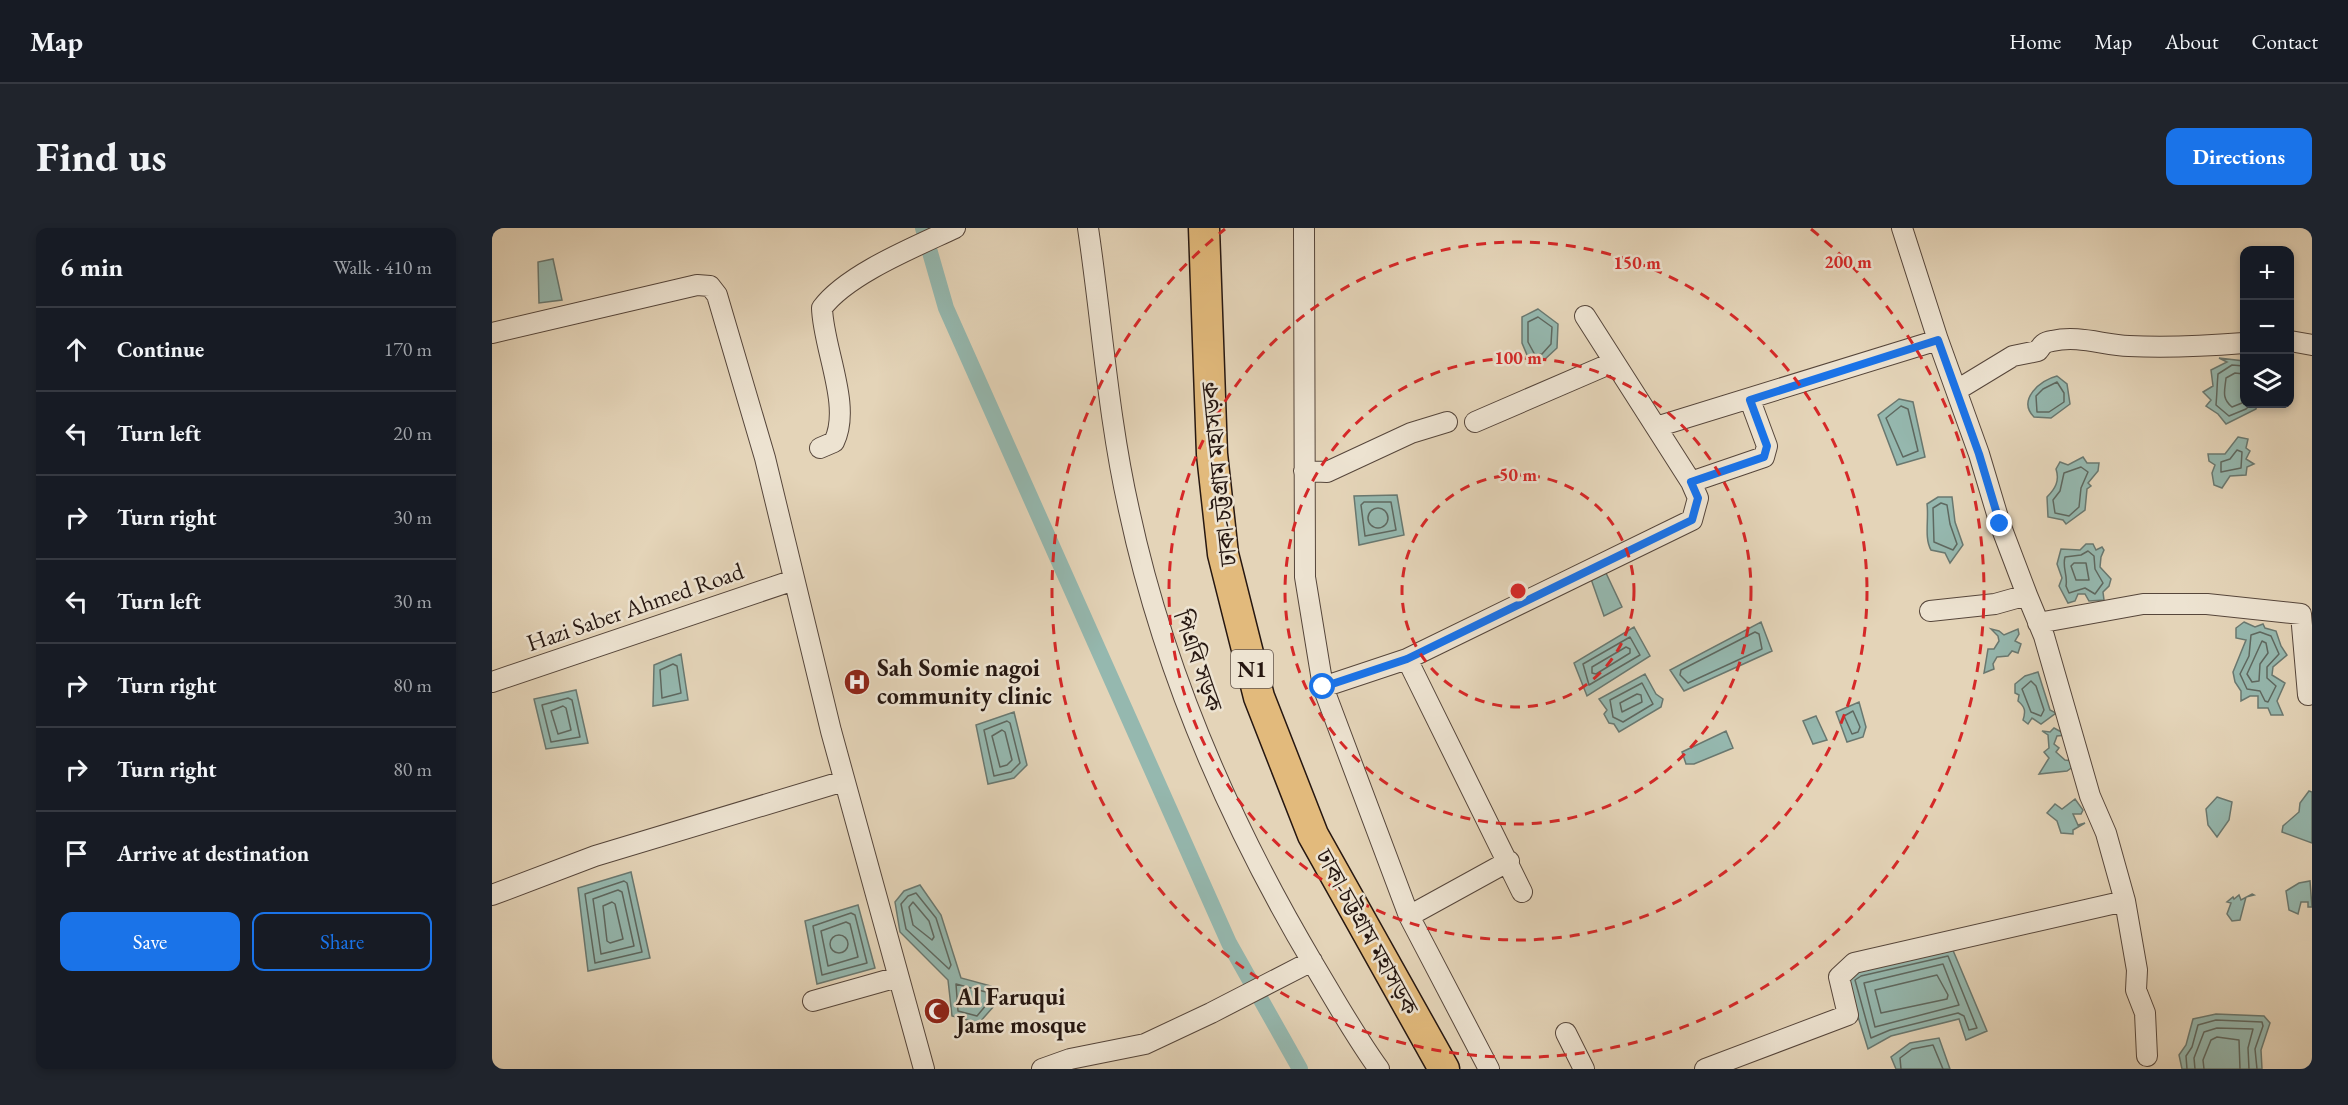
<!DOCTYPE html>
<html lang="en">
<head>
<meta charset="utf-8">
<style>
  :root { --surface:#171b24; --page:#20242c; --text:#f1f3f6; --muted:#9ea1a6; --line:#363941; --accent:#1a73e8 }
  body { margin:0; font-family:"EB Garamond","Noto Serif Bengali",serif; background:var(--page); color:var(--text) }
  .controls { position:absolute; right:18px; top:18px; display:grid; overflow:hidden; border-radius:12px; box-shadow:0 3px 9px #0003 }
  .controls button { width:54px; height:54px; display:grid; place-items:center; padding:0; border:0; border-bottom:2px solid var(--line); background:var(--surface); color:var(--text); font:30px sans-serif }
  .stop { position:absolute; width:18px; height:18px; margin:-14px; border:4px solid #1a73e8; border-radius:50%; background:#fff }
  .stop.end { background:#1a73e8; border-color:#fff; box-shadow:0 2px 6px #0008 }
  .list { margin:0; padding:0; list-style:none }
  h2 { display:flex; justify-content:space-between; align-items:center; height:78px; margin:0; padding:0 24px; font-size:26px }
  h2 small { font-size:20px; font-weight:400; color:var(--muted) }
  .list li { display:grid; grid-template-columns:39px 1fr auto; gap:18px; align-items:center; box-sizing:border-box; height:84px; padding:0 24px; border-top:2px solid var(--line) }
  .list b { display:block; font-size:22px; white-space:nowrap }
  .list em { font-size:20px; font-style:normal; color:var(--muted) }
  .actions { display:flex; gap:12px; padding:18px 24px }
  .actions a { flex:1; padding:14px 0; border:2px solid var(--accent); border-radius:12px; text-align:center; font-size:21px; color:var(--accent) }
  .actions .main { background:var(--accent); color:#fff }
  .icon { flex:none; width:33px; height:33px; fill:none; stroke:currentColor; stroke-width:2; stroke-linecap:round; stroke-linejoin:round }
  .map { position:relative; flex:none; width:1820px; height:841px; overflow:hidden; border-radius:12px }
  header { display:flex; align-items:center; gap:36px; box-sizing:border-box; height:84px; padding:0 30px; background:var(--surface); border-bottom:2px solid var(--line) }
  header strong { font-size:28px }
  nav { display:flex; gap:33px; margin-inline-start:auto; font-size:21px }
  .intro { display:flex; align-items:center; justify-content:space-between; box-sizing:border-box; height:144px; padding:0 36px }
  h1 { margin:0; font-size:42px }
  .button { padding:15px 27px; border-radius:12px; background:var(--accent); color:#fff; font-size:21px; font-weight:700 }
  main { display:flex; gap:36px; padding:0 36px }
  aside { flex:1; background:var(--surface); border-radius:12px; box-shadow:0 3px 9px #0003 }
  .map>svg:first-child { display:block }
</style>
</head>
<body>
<header>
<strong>Map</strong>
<nav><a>Home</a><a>Map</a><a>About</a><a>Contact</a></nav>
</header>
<div class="intro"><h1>Find us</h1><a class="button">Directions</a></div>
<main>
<aside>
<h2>6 min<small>Walk · 410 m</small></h2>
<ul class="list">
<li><svg class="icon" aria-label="ahead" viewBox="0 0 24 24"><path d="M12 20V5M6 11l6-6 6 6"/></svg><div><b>Continue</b></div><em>170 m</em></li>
<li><svg class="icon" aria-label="left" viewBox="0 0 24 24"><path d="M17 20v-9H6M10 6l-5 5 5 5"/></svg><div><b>Turn left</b></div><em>20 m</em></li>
<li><svg class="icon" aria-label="right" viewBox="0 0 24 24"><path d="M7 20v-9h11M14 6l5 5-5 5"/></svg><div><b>Turn right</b></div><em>30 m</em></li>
<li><svg class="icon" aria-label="left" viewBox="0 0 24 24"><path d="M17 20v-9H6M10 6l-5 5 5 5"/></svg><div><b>Turn left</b></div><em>30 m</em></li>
<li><svg class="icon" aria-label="right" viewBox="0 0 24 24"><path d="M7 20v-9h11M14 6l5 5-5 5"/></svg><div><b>Turn right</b></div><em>80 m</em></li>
<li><svg class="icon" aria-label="right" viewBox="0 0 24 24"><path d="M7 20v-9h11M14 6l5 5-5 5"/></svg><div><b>Turn right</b></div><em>80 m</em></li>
<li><svg class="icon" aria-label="arrive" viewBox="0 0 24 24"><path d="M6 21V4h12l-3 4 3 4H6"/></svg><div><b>Arrive at destination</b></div></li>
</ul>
<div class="actions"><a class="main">Save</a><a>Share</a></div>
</aside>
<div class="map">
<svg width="1820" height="841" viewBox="0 0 1820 841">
  <rect width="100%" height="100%" fill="#e4d4b8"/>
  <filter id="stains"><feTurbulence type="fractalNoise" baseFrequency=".00333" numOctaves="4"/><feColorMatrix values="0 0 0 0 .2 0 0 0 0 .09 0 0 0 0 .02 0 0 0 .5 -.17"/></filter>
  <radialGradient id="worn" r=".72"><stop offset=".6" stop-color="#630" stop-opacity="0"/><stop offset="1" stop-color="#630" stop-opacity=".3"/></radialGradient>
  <!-- water -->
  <path fill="#95b8af" stroke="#697870" stroke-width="1.5" d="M61,31l9,41 -23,3 -1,-41z
    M1046,81l20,15 -1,24 -13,12 -14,2 -8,-19v-26z
    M1727,130l25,3v43h13l-1,5 -30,15 -8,-10 -12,-8 5,-6 -8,-8 10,-6 -2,-16 16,-8z
    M1565,148l10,8 3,20 -19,14 -17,-1c-17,-17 6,-37 23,-41z
    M1407,171l14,3 12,55 -28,8 -19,-50z
    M1746,209l10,2 -2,9 4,3 -4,8 8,5 -7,3 -1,8 -16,1 -8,12 -8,-3 -2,-12 3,-8 -6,-4 -1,-7h17z
    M1591,229l4,6h12l-1,8 -10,12 3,3 -4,3 -2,21 -19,14 -3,-4 -15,-3 -1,-20c8,-8 13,-16 9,-28l4,-7 8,3z
    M905,267l7,40 -45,10 -5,-49z
    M1446,269h14l3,25 8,23 -13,18 -5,-10 -14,-3c-7,-12 -2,-31 -4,-46z
    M1594,316h7l3,6 6,-3 2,3 -3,7 -1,10 11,12 -2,7 -6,6 1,8 -15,1 -4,-7h-7l-3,7 -7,2 -9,-17 3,-8 -5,-14 4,-15 19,1z
    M1114,345l16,34 -18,9 -13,-37z
    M1269,394l11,29 -88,40 -14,-21z
    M1752,394l11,5 8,-3 2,4 11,3 5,15 6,9 -14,12 -1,8 13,8 -8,18 6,14h-12l-3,-7h-10v-12h-8l-9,5v-10l-6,-9 -2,-10 13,-32 -10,-2v-10z
    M1142,399l16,29 -63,40 -13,-33z
    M1499,401l8,2 5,4 14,-6 1,5 -4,7 6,3 -3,9 -6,-2 -4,5 -11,1 -4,7 1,5 -10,4 4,-24h6l5,-8 -1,-5z
    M189,426l7,46 -35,6 1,-41z
    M1546,444l12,38 6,3 -15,11 -9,-6 -4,6 -5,-4c3,-9 2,-13 -5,-19l1,-6 -4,-2v-9l10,-8z
    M1153,446l11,20 7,5 -2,8 -42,25 -5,-8 -5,-1 -5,-9 3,-4 -8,-11z
    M84,462l12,53 -42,6 -12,-50z
    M1367,474l7,25 -3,10 -16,5 -11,-30z
    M522,484l13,53 -13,13 -26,6 -12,-59z
    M1324,488l11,24 -14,4 -10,-23z
    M1562,500l13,7 -10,1 -3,8 5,4 -3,4 9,8 8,1 1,5 -7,5 -28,3 10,-16 -5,-6 5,-4 -1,-13 -6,-4 8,1z
    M1234,503l7,17 -39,16h-8l-4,-12z
    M1817,563l3,1v51l-30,-11 1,-6 16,-14 1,-9z
    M1725,569l15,5 -3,18 -12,17 -9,-12 -2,-16z
    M1583,571l8,11 -2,4h-8l5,11 7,-2 -12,7v4l-12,-1 -4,-12 -10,-8 8,-9 7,5z
    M139,644l19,86 -62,13 -10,-83z
    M1818,653l2,26h-4v-5h-7l-3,12 -9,-4 -3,-19 13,-8z
    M428,657l21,30 20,63 30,8 3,20 -15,17 -27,-7 -4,-36 -48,-48 -5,-30 9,-11z
    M1760,666l2,1 -8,2 -6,23 -8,1 -5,-7 4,-11 -4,-1 6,-5 1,2 5,-4 2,5z
    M366,677l17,63 -58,16 -12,-63z
    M1460,720l35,83 -21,9 -7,-21 -68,17 -23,13 -22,-71 12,-8z
    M1724,786l48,2 6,7 -9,27 1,19h-80l-3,-14 7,-10 7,-26z
    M1447,810l11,31h-54l-5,-12 19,-14z"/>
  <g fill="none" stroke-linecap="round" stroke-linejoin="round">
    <!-- shore -->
    <path stroke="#5e6860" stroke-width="1.5" d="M1046,89l14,10 -1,17 -9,10 -7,1 -7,-13v-20z
      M1752,138l-12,-1 -14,9c-1,11 -1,20 -2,31l13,11 17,-7 5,-5
      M1752,146l-9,-1 -9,5c-1,12 -5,20 6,29l10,-4 2,-5
      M1565,154l7,11v9l-15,10h-12l-1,-16 7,-7z
      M1409,178l7,3 10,42 -15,6 -17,-39z
      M1745,222l5,2 -1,16 -20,4v-10l9,-3z
      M1589,239l7,5 -7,16 -2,19 -10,9 -14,-3 -2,-13 7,-9 4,-18z
      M872,274h27l5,28 -31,6 -4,-31z
      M1449,275l6,2 3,19 7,20 -4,6 -19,-8 -1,-34z
      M876 290a10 10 0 1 1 20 0a10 10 0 1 1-20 0Z
      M1596,323l6,5 1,13 8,14 -8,11 -10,-6 -16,5 -3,-7c2,-11 -4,-18 -1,-29l16,-2z
      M1582,335h12l3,17h-13l-5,-14z
      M1263,404l4,2 3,15 -74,34 -8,-8 1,-5z
      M1768,404l11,4 8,18 -12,13v11l9,8 -8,16 -3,-1 -5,-10 -13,-2 -7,-15 9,-18 2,-21z
      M1138,409l10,18 -51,30 -6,-21z
      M1770,413l4,2 2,10 -8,11 -1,17 -7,1 -5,-8z
      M1134,419l4,2v4l-34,21 -4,-1v-6z
      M181,436l4,2 4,27 -19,5 -2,-28z
      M1539,453l5,5 8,24 -3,6 -10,-4 -9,-23z
      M1150,455l11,21 -30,18 -10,-5 -3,-17z
      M1145,466l4,1 1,7 -20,10 -2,-9z
      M76,470l4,2 8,37 -29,5 -9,-37z
      M71,478l3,2 5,22 -13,4 -7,-23z
      M1361,483l7,16 -2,5 -6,2 -8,-18z
      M515,493l3,2 10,40 -9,9 -17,4 -10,-46z
      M510,502l3,2 7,28 -5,5 -7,2 -8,-31z
      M132,653l3,2 15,69 -47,11 -10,-69z
      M126,662l4,2 12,54 -33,8 -8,-55z
      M424,665l20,25 15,47 -2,4 -43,-40 -5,-25 7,-8z
      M120,674l3,2 8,35 -13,4 -3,-2 -4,-35z
      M421,674l16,19 5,16 -2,3 -19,-15 -4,-18z
      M359,685l4,2 12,48 -45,12 -9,-49z
      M354,694l4,2 8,33 -30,9 -7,-35z
      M338 716a9 9 0 1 1 18 0a9 9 0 1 1-18 0Z
      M1456,728l29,72 -8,2 -5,-14 -6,-3 -68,17 -19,8 -16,-58 6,-4z
      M1451,736l16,41 -84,22 -11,-44z
      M1445,747l11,20 -1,4 -66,14 -6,-23z
      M464,756l30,8 1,12 -10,12 -19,-5z
      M1409,841l-1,-11 12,-9 21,-4 10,24
      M1695,841l-1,-13 6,-9 6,-22 18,-5 46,2 1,4 -8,23 2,20
      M1703,841l-1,-11 10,-26 13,-4 36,1 -5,19 1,21
      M1712,841l-1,-9 8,-20 6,-3 22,3 1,29"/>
    <!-- canal -->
    <path stroke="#95b8af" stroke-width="16" d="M431,0l23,80 283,635 71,126"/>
    <defs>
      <path id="minor" d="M596,0c14,94 20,189 41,282 35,163 100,312 185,455 21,35 41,71 65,104
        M812,0l1,349 18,110 86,229 80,153
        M1410,0l36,112 41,114 21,70 27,71
        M0,105l205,-48 13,1 7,9 48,163 66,273 93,338
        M1798,113l22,4
        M1465,162l56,-34 25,-5c4,-6 6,-9 14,-10 27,-6 51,4 77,5 39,2 77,0 115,-3
        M983,194l139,-60
        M1164,199l282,-87
        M328,220l14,-6c18,-36 -11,-94 -12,-134 25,-34 95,-62 133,-80
        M812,243l23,1 84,-39 36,-11
        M1199,254l73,-25 3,-11 -17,-46
        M1546,395l105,-19h64l94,10 7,81
        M0,454l302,-102
        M831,459l84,-28
        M1030,664l-115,-233 285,-139 6,-22 -7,-16 -106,-166
        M0,667l103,-39 249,-75
        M1633,673l12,69 -1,20 9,23 2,43
        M917,688l100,-55
        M321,773l85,-24
        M1074,805l18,36
        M550,841l28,-10 75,-15 66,-31 101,-52
        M1213,841l143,-54 -9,-38 15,-14 271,-62 -19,-68 -16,-37 -46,-160 -17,-41 -32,9 -65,7"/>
      <path id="highway" d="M712,0l8,226 11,100 36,143 54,138 131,234"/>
    </defs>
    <!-- minor casing -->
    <use href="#minor" stroke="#56463b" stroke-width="22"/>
    <!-- highway casing -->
    <use href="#highway" stroke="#261711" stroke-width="33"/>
    <!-- minor -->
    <use href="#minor" stroke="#ede3d1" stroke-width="20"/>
    <!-- highway -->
    <use href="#highway" stroke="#e2ba7c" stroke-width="30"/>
  </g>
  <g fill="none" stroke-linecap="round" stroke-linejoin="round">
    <!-- route -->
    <path stroke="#1a73e8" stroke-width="8" d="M831,459l84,-28 285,-139 6,-22 -7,-16 73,-25 3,-11 -17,-46 188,-60 41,114 21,70"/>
  </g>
  <!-- distance rings -->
  <g fill="none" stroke="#d62828" stroke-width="3" stroke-dasharray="10 8">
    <circle cx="1026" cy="363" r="116"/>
    <circle cx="1026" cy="363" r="233"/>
    <circle cx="1026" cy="363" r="349"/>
    <path d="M1319 1A466 466 0 1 1 733 1"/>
  </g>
  <!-- icons -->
  <defs>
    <symbol id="hospital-disc" viewBox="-11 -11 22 22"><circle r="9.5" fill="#8f2418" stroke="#ede3d1"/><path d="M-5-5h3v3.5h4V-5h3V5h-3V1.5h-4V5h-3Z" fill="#fff"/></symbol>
    <symbol id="mosque-disc" viewBox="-11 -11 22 22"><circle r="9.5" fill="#8f2418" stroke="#ede3d1"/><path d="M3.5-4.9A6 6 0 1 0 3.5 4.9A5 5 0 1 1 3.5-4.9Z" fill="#fff"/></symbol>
  </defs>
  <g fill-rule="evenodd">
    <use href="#hospital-disc" x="350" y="439" width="30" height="30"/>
    <use href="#mosque-disc" x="430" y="768" width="30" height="30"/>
  </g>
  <g text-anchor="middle" stroke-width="5" stroke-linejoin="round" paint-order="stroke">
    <!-- shield labels -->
    <rect fill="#ede3d1" stroke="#62544b" stroke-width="1.5" x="739" y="422" width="42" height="38" rx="4.5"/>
    <g font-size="22" font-weight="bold" fill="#261711">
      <text x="760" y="449">N1</text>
    </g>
    <!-- street labels -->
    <g font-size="24" fill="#261711" stroke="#ede3d1">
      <text transform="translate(727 246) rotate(-96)" y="8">ঢাকা-চট্টগ্রাম মহাসড়ক</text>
      <text transform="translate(143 379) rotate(-19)" y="8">Hazi Saber Ahmed Road</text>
      <text transform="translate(706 433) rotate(71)" y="8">পিএবি সড়ক</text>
      <text transform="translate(875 704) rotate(61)" y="8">ঢাকা-চট্টগ্রাম মহাসড়ক</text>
    </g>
    <!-- poi labels -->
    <g font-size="24" font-weight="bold" fill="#261711" stroke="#ede3d1" text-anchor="start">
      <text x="385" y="448">Sah Somie nagoi<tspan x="385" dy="28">community clinic</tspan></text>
      <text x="464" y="777">Al Faruqui<tspan x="464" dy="28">Jame mosque</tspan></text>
    </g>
  </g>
  <circle cx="1026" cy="363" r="9" fill="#d62828" stroke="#ede3d1" stroke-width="3"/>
  <g font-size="18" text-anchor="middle" font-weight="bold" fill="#d62828" stroke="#ede3d1" stroke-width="5" stroke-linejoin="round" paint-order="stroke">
    <text x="1356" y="40">200 m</text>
    <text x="1145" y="41">150 m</text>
    <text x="1026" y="136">100 m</text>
    <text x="1026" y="253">50 m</text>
  </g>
  <rect width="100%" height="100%" filter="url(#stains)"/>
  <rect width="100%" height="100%" fill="url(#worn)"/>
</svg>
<div class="controls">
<button>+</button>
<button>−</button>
<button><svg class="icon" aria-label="layers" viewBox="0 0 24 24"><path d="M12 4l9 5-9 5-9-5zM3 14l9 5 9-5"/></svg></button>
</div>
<div class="stop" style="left:831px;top:459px"></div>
<div class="stop end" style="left:1508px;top:296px"></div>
</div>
</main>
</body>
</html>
